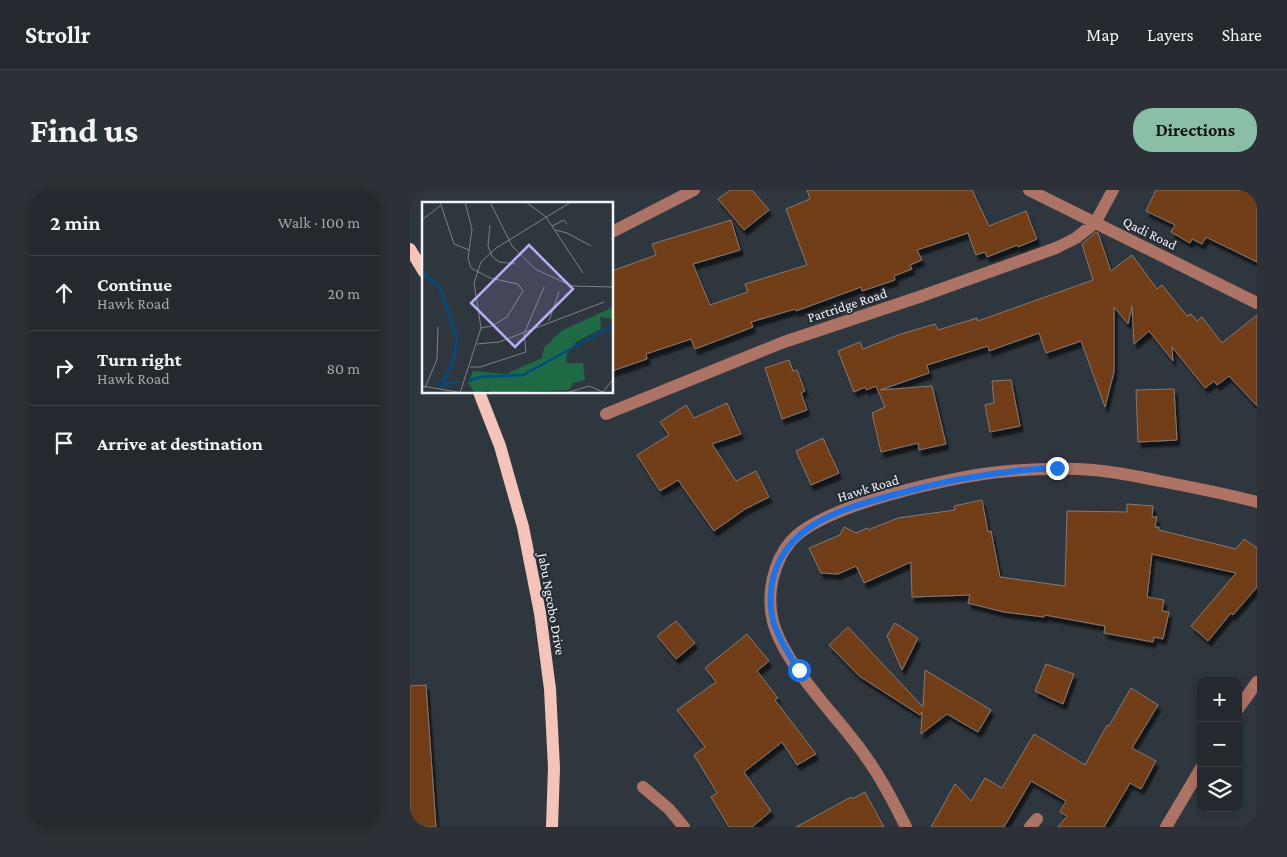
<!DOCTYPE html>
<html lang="en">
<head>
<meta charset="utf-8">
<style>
  :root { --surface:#23292e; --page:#2b3136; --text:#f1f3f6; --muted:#a3a6aa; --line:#40454a; --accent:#8abfa5 }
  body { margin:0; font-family:"Crimson Pro",serif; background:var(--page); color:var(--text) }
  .controls { position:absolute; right:15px; bottom:15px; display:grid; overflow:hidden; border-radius:10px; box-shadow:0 2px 8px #0003 }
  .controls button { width:45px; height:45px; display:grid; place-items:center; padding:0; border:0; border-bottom:1px solid var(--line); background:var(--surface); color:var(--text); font:25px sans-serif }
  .stop { position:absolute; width:15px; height:15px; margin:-11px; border:4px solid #1a73e8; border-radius:50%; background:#fff }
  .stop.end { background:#1a73e8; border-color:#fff; box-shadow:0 1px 5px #0008 }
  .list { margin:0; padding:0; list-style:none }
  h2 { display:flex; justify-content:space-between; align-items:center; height:65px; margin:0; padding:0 20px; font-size:21px }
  h2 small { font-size:16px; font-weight:400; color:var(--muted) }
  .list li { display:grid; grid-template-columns:32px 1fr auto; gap:15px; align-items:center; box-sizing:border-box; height:75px; padding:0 20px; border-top:1px solid var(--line) }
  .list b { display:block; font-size:19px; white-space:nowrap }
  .list p { margin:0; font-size:16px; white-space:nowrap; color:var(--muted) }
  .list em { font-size:16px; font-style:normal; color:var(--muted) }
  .icon { flex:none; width:28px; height:28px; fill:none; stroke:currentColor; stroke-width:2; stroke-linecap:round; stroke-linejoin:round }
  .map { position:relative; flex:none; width:847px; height:637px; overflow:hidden; border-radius:20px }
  header { display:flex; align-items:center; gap:30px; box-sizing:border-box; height:70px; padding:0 25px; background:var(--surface); border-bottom:1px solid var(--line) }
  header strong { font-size:24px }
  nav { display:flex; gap:28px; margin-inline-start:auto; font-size:18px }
  .intro { display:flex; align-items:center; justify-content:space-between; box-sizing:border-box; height:120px; padding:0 30px }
  h1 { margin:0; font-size:35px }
  .button { padding:12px 22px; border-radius:20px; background:var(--accent); color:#111; font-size:18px; font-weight:700 }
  main { display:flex; gap:30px; padding:0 30px }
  aside { flex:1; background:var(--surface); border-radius:20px; box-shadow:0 2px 8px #0003 }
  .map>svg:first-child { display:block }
</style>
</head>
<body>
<header>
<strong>Strollr</strong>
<nav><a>Map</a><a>Layers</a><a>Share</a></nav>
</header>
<div class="intro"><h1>Find us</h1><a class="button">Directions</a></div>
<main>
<aside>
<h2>2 min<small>Walk · 100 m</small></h2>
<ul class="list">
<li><svg class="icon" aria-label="ahead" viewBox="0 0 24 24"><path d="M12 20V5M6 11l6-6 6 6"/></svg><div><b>Continue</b><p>Hawk Road</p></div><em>20 m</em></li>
<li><svg class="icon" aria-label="right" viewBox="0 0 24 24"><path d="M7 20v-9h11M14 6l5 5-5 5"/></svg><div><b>Turn right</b><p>Hawk Road</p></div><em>80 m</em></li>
<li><svg class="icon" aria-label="arrive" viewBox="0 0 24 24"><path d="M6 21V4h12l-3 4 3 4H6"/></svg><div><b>Arrive at destination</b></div></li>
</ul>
</aside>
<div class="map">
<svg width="847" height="637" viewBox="0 0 847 637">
  <defs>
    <filter id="shadow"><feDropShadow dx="3" dy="5.5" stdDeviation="1" flood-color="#0009"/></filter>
  </defs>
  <rect width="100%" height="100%" fill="#2f373e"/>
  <!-- building -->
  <path fill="#703c13" stroke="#857a73" filter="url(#shadow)" d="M320,0h22l17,20 -25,20 -26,-31z
    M397,0h165l17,36 37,-15 11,28 -19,8 -1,-2 -30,12 -2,-5 -9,3 -8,-22 -51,17 5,10 -12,5 2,4 -18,7 1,4 -33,11 -1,-4 -65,24 -1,-2 -44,13 2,5 -58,22 -4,-10 -45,15 1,5 -35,12v-100l44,-16 -4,-11 79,-24 9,30 -47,14 17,41 38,-13 -3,-8 62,-19 -21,-56 24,-10z
    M746,0h101v72l-51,-25 -4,7 -10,-5 -2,4 -19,-11 4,-7 -29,-14z
    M686,42l2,1 13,38 21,-16 25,34 5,-4 25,31 4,-2 6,7 5,-4 20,26 35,-28v91l-28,-30 -12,9 -3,-4 -9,7 -33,-41 1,14 -24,-30 -15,13 -2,-38 -4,18 -14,-17v65l-9,35 -24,-66 -35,12 -7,-20 -50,18 -1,-5 -61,19 2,8 -49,17 52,-4 14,58 -27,6 -1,-7 -37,9 -9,-39 13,-6 -9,-21 -10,4 -1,-3 -11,5 -16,-41 22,-9 3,7 35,-14 37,-11 3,6 39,-12 1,3 115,-41 -11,-36z
    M379,170l4,11 4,-1 8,21 -4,2 6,17 -25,9 -17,-51z
    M601,190l9,46 -30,6 -5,-27 9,-2 -2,-22z
    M764,199l3,51 -39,2 -2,-52z
    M317,213l14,31 -29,10 24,37 20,-10 13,26 -24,12 -31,22 -36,-51 -18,11 -23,-36 32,-20 -9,-13 26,-17 8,13z
    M413,248l16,35 -28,12 -15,-34z
    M572,310l6,32 3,-1 9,46 65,9 2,-75 60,1v-8l26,2 -1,11h5l-2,10h4v3l77,19 8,-10 13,9v39l-24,28 -2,-2 -23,28 -17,-15 45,-53 -84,-19 -5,43 17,3 -2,11 7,1 -6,27 -9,-2 -1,5 -49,-9 1,-7 -60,-11 -1,2 -40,-5 -36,-9 2,-8 -58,2 -1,-35 -47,21 -8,-17 -18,8 -17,-1 -12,-25 31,-13 4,-8 12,6 11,-5 1,2 30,-12 57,-8 -1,-4z
    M266,431l19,22 -19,16 -19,-23z
    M485,433l23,15 -16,32 -15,-34z
    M438,437l75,80 2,-37 66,40 -13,22 -31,-18 -26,20 1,-22 -2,3 -61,-39 -30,-31z
    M337,444l22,27 -12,10 21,27 -3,2 41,54 -19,11 -15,-23 -38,30 27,39 -19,16h-23l-18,-30 6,-4 -23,-38 11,-8 -28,-37 39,-28 -11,-14z
    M636,474l28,10 -11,30 -28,-13z
    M16,495l10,142h-26v-141z
    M721,498l27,17 -26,43 24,13 -15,28 -11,-6 -26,44h-46l9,-11 -7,-4 6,-11 -35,-20 -27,46h-73l24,-43 16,17 14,-23 17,10 32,-54 51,31 22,-40 2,1z
    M455,602l19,35h-88l55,-30 1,2z"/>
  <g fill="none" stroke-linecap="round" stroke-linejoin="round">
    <!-- minor -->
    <path stroke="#ad7364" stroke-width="12" d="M619,0l228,113
      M202,42l82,-42
      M196,224l178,-72 135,-45 137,-49 20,-10 19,-15 18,-33
      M828,519l19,-27
      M233,597l26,22 15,18
      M496,637c-14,-28 -28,-55 -48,-81 -26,-35 -73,-81 -85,-124 -7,-27 0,-60 18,-81 32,-36 159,-64 208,-69 31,-3 62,-5 94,-2 24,2 48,7 72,12 31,6 62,12 92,20
      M620,637l7,-8
      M756,637l35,-59"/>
    <!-- major -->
    <path stroke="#f4c4b8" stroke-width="12" d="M0,59l14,23
      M69,202l21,54 23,81 17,86 10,76 4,79 -2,59"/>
  </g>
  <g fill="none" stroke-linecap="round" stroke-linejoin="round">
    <!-- route -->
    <path stroke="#1a73e8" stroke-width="6" d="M389,480c-10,-15 -19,-29 -25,-46 -4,-12 -4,-29 -2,-41 12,-60 73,-75 125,-89 53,-15 105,-24 160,-26"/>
  </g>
  <g text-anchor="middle" stroke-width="4" stroke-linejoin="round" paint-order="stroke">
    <!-- street labels -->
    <g font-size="14" fill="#eff4f9" stroke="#262d34">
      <text transform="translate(740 43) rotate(26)" y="5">Qadi Road</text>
      <text transform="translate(437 115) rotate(-18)" y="5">Partridge Road</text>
      <text transform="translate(458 298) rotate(-17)" y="5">Hawk Road</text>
      <text transform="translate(142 414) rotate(80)" y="5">Jabu Ngcobo Drive</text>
    </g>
  </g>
  <!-- overview -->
  <g transform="translate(12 12)">
    <rect width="191" height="191" fill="#2f373e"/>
    <path d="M191,105v12l-13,-2 1,12 -25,13 -9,12 -1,9h17l2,17 -12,3 -4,7 -79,3 -1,-3 -14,3 -7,-10 5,-12 33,3 36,-16 2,-10 17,-17z" fill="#1e6a45"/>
    <path fill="none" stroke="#004c82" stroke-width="2.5" d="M0,70l18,16 17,50 -3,21 -14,29M47,179l11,-4 43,-2 91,-50M19,182l19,-2"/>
    <path fill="none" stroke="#7c8389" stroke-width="1" d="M18,0l14,42 15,6M43,0l7,27 -4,29 3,10 19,10 28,6 5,7 -16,26 -15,9 -11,2M68,0l22,44 23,23 37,17 42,1M104,0l20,15 37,56M0,18l18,-14M68,23l-2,21 4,10 7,6 17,2M130,24l12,-6 3,4M133,28l12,3 24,13M127,119l10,-29M102,132l20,-47M55,142l22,-2 105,-40M48,165h10l46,-15 -2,-18M0,184l41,7M3,186l12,-29 1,-32M181,190l11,-14M38,191l21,-65 -7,-45 7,-21 15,-14 75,-46M144,191l23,-7 16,7"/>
    <path fill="#b9abf7" fill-opacity="0.15" stroke="#b9abf7" stroke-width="2.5" d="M107,43l44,44 -58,58 -44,-44z"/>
    <rect width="191" height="191" fill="none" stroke="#eff4f9" stroke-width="2.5"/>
  </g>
</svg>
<div class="controls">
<button>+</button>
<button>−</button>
<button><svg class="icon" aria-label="layers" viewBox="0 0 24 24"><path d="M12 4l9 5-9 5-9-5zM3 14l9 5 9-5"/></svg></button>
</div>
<div class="stop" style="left:389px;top:480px"></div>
<div class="stop end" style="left:647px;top:278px"></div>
</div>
</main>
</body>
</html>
